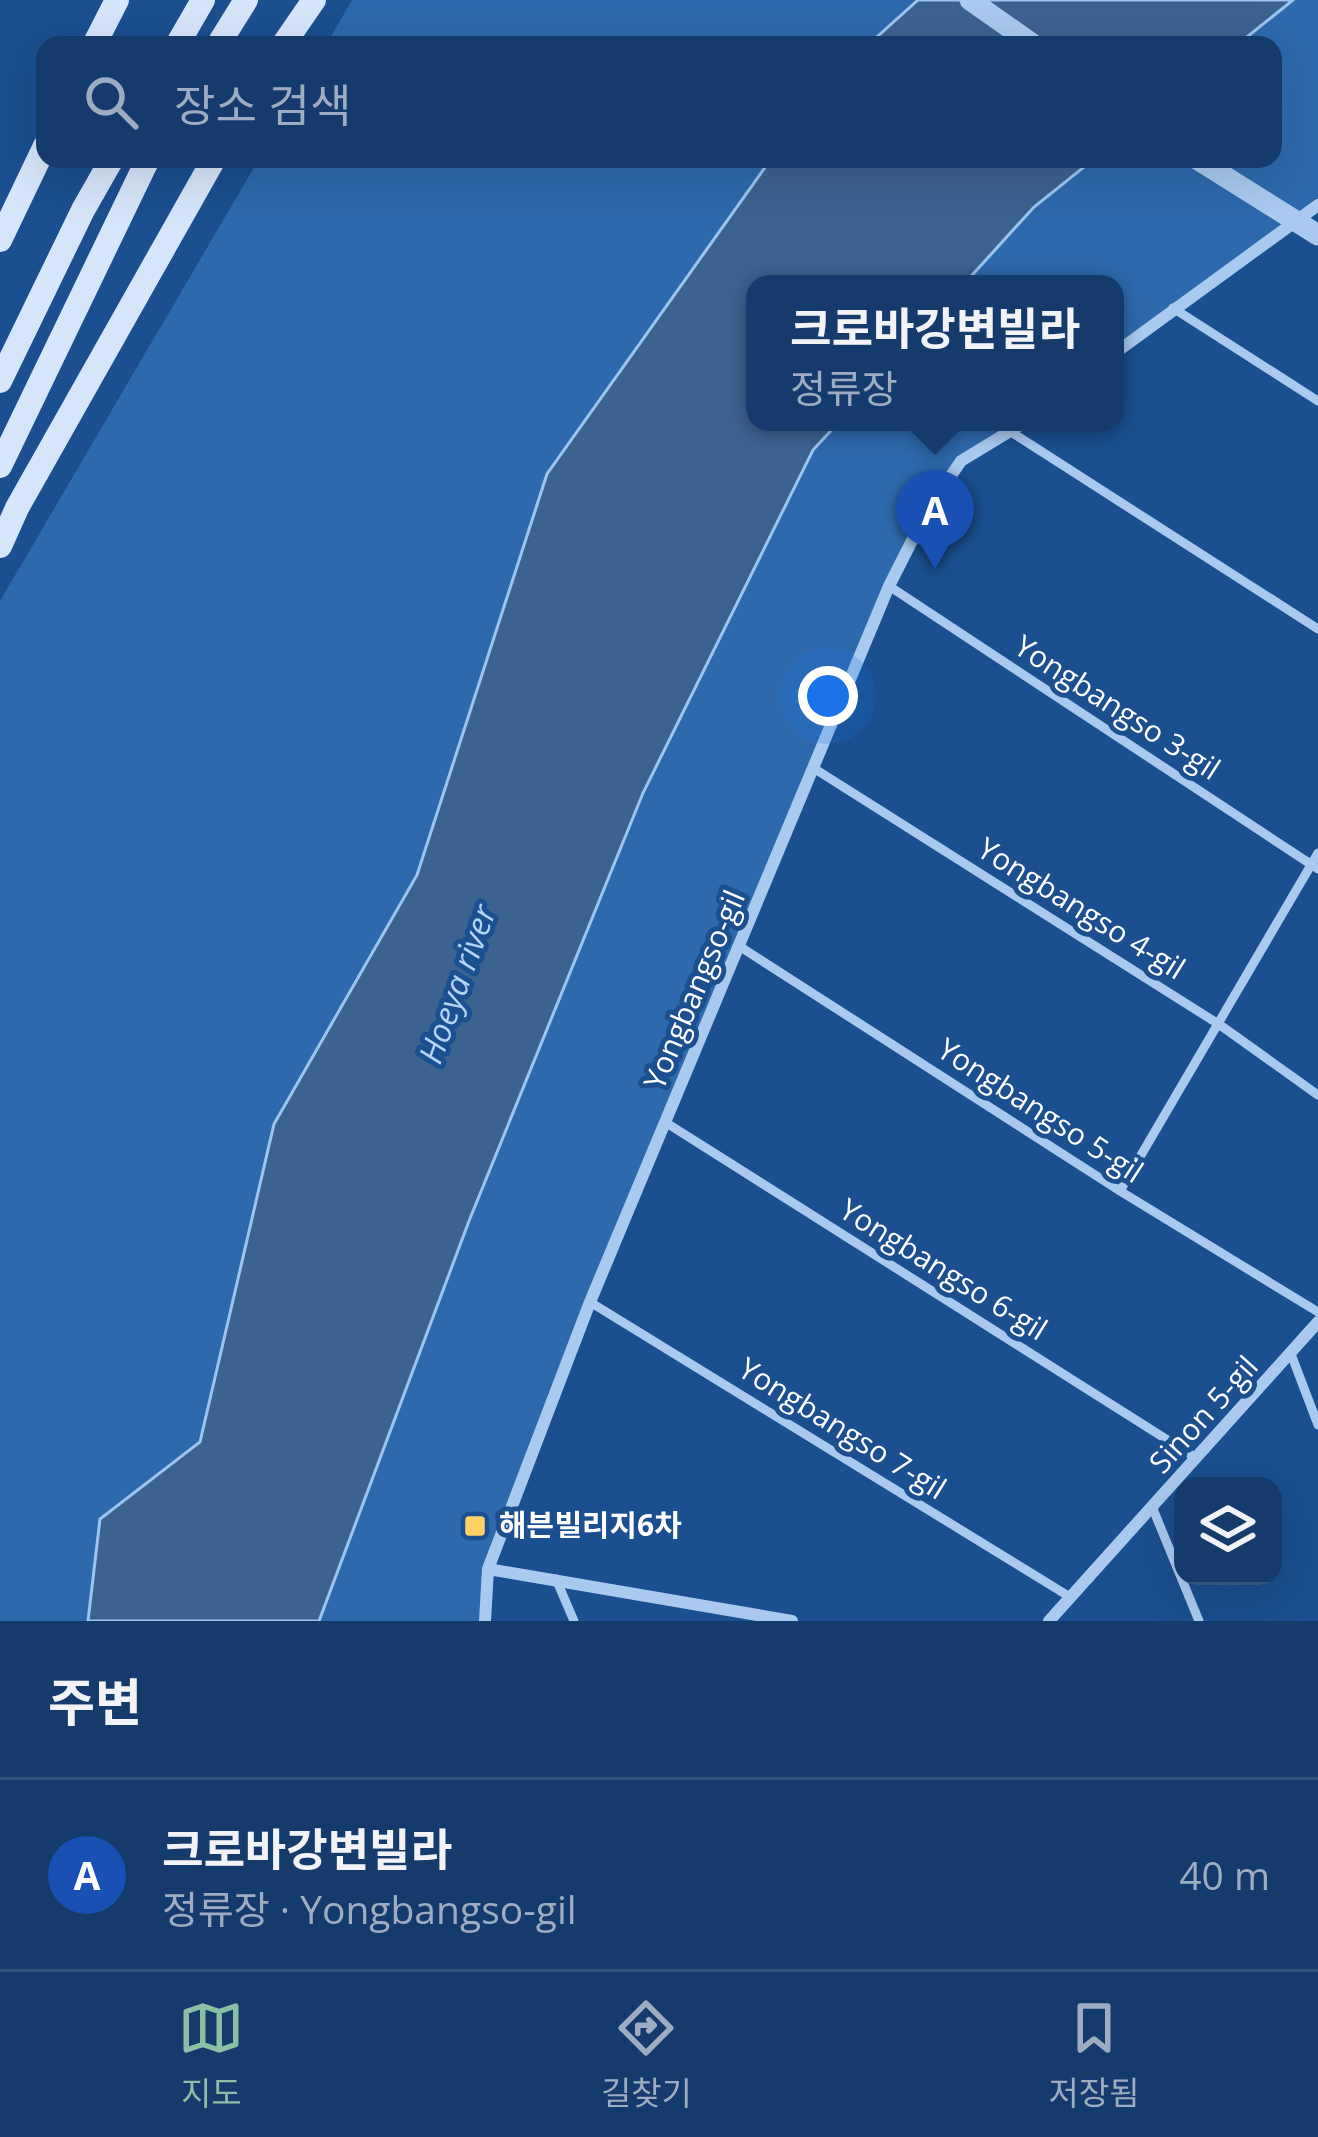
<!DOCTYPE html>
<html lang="ko">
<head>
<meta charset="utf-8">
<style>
  :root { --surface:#143b6b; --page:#214673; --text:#f1f3f6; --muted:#9dadc1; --line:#33557e; --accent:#8abfa5 }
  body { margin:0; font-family:"Open Sans","Noto Sans KR",sans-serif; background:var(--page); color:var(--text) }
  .controls { position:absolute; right:36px; bottom:36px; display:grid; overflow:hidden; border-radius:24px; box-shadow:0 12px 48px #0002 }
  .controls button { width:108px; height:108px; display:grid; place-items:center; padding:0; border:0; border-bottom:3px solid var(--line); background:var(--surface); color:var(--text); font:60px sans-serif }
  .you { position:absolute; left:828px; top:696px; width:42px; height:42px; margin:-30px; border:9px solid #fff; border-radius:50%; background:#1a73e8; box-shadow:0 0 0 18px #1a73e833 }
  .badge { display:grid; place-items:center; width:78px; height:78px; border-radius:50%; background:var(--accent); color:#fff; font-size:39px; font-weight:700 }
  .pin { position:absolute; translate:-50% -99px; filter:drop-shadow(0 3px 6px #0008) }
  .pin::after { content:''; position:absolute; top:63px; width:42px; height:36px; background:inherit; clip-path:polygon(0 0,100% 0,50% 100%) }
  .popup { position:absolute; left:746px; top:275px; width:378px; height:156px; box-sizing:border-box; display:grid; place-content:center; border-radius:24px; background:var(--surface); filter:drop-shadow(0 3px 9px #0005); font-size:39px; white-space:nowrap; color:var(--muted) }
  .popup b { font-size:45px; color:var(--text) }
  .popup::after { content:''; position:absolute; left:50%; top:100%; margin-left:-24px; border:24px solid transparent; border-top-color:var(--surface) }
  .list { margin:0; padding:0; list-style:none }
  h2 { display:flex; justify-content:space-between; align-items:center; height:156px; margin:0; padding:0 48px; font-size:51px }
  h2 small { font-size:39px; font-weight:400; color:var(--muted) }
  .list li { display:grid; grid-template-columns:78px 1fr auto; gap:36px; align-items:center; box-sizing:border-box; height:192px; padding:0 48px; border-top:3px solid var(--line) }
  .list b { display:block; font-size:45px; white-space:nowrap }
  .list p { margin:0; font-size:39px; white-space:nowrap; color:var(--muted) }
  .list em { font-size:39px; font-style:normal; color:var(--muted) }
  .icon { flex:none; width:66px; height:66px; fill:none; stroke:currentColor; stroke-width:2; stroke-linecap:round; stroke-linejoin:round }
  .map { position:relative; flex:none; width:1318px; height:1621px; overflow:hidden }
  .search { position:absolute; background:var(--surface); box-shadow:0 12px 48px #0002; left:36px; right:36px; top:36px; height:132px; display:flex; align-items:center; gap:30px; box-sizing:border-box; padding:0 42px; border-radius:24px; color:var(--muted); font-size:45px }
  .sheet { height:348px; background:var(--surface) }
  nav { display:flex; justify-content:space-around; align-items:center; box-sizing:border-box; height:168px; border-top:3px solid var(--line); background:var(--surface); font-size:33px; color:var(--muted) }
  nav a { display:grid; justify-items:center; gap:6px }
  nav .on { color:var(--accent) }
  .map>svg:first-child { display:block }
</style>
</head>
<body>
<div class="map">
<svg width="1318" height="1621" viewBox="0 0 1318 1621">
  <rect width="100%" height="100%" fill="#1b4f8f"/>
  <!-- green -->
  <path fill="#2e69ad" d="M352,0h565l-49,45h-542z
    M1293,0h25v212l-203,146v-74h-151l70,-77 60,-48h179v-114h-36z
    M259,159h512l-224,315 -130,401 -143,249 -74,319 -100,76 -12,102h-88v-1020z
    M839,422h186l-64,39 -72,125 -401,983 -2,52h-167l150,-400 174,-428 170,-343z"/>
  <!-- water -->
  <path fill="#3c6290" stroke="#9cc4f0" stroke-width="3" d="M918,0h375l-56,45h-369z
    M771,159h323l-60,48 -70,77h-209v138h84l-26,28 -170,343 -174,428 -150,400h-231l12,-102 100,-77 74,-318 143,-249 130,-401z"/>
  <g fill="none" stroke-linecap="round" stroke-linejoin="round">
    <!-- service -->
    <path stroke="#a9c9ee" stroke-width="9" d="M1173,308l145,93
      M1011,432l307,197
      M889,586l429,283
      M815,769l405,256 98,70
      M739,946l381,245 198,121
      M665,1122l531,336
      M1120,1191l198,-338
      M590,1302l480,295
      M1291,1354l27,71
      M1153,1509l46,112
      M556,1579l18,42"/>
    <!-- minor -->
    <path stroke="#a9c9ee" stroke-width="12" d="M1115,353l203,-148
      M488,1569l304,52
      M485,1621l3,-52 102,-267 299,-716 38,-75 34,-50 64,-39
      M1049,1621l269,-299"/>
    <!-- tertiary -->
    <path stroke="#a9c9ee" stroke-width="21" d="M970,0l64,45
      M1197,159l121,76"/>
    <!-- secondary -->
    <path stroke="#d6e6fa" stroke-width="24" d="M94,45l23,-45
      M177,45l26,-45
      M218,45l28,-45
      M283,45l31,-45
      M0,240l45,-94
      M0,381l83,-171 29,-51
      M0,466l148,-307
      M0,546l17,-38 197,-349"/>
  </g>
  <!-- markers -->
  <rect fill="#ffd166" stroke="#1b4f8f" stroke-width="4.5" x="463" y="1514" width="24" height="24" rx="6"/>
  <g text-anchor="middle" stroke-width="10" stroke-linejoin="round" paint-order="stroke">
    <!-- street labels -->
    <g font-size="30" fill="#fff" stroke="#1b4f8f">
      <text transform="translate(1117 708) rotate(33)" y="10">Yongbangso 3-gil</text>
      <text transform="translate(1081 909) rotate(32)" y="10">Yongbangso 4-gil</text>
      <text transform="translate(695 990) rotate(-67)" y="10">Yongbangso-gil</text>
      <text transform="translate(1040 1111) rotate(33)" y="10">Yongbangso 5-gil</text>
      <text transform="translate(943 1270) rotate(32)" y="10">Yongbangso 6-gil</text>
      <text transform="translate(1204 1415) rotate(-48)" y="10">Sinon 5-gil</text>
      <text transform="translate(842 1429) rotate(32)" y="10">Yongbangso 7-gil</text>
    </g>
    <!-- poi labels -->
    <g font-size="30" font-weight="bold" fill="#fff" stroke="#1b4f8f" text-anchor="start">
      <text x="499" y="1536">해븐빌리지6차</text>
    </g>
    <!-- water labels -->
    <g font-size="33" font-style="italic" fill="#b5d3f5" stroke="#1b4f8f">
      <text transform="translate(457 984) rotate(-70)" y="12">Hoeya river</text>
    </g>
  </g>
</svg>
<div class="controls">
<button><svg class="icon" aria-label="layers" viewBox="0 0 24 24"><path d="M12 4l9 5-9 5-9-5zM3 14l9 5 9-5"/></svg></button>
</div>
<div class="you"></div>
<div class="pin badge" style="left:935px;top:569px;background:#1a4fb4">A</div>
<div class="popup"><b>크로바강변빌라</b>정류장</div>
<div class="search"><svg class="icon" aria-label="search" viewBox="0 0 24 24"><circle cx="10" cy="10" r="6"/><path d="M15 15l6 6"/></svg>장소 검색</div>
</div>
<section class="sheet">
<h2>주변<small></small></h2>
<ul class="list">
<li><span class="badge" style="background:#1a4fb4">A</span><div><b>크로바강변빌라</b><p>정류장 · Yongbangso-gil</p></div><em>40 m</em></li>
</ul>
</section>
<nav>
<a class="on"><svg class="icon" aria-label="map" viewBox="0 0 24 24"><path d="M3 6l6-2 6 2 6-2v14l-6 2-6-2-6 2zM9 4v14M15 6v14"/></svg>지도</a>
<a><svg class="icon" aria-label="directions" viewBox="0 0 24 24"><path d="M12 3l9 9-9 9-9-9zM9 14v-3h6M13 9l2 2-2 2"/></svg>길찾기</a>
<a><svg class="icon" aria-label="saved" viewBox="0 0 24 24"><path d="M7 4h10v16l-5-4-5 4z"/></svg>저장됨</a>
</nav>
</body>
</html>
